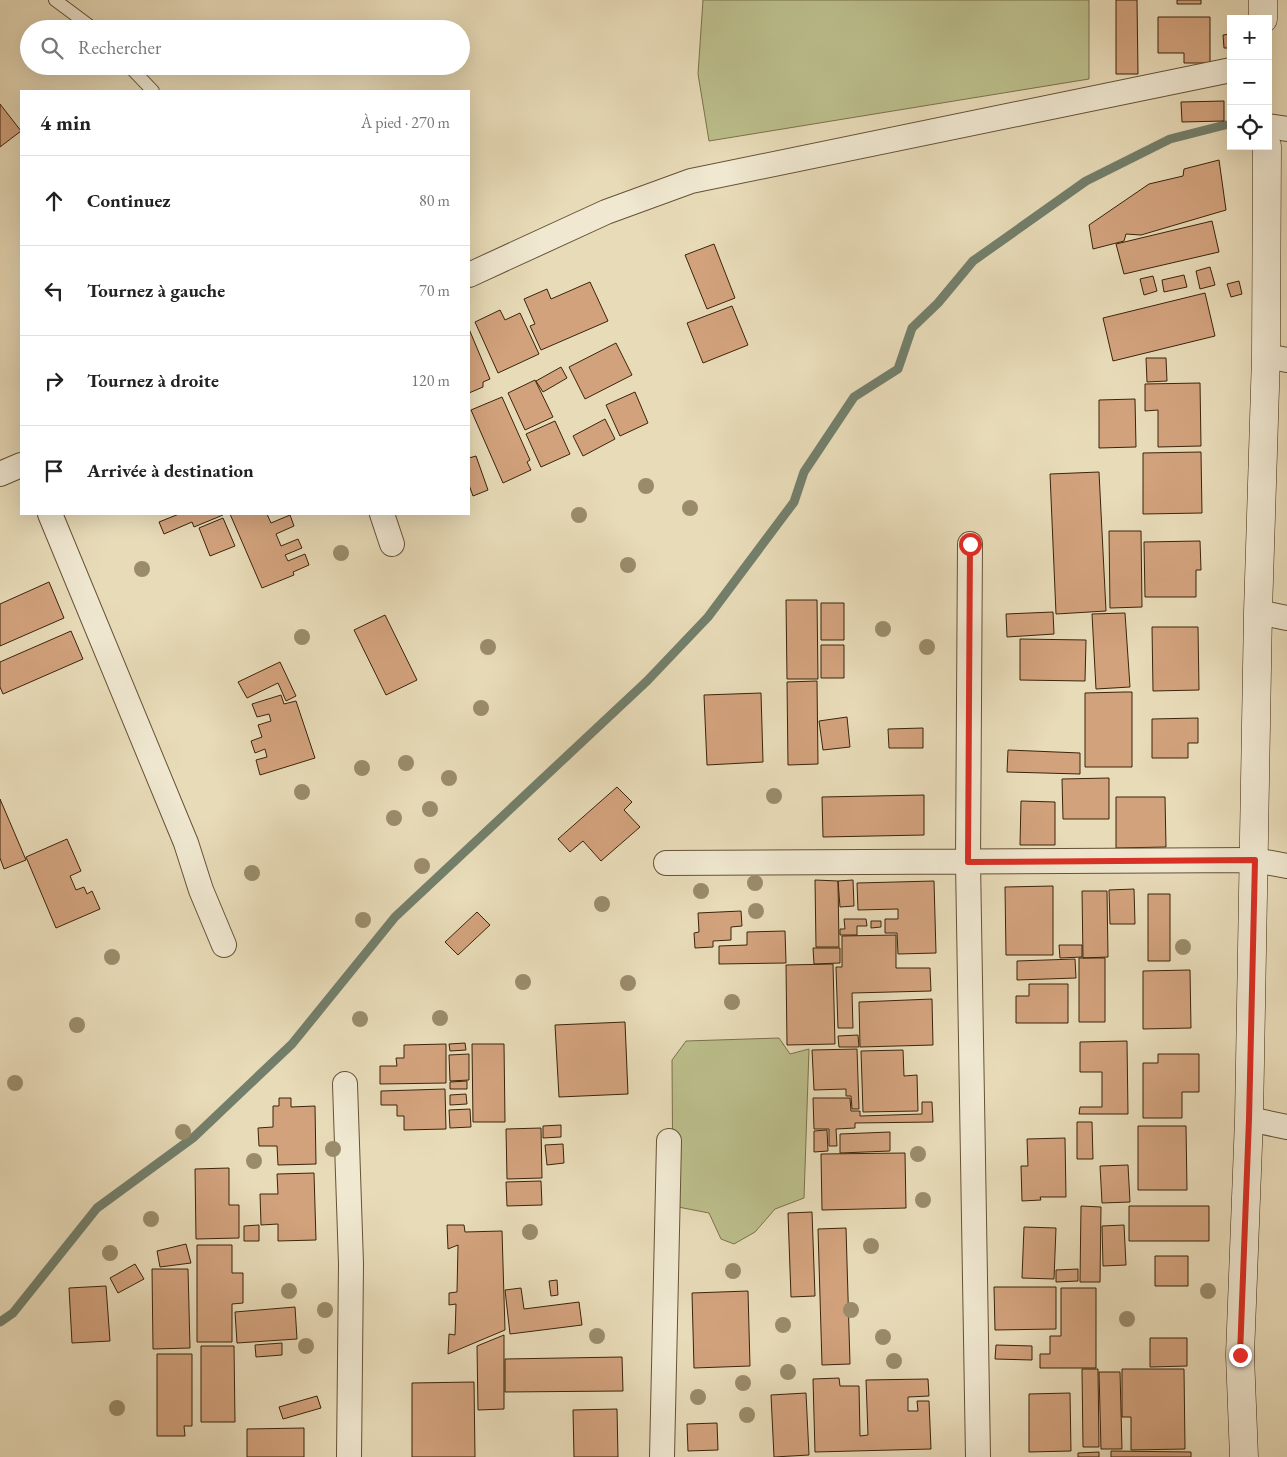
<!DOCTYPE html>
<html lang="fr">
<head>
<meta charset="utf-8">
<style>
  :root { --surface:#fff; --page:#f2f2f2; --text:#222; --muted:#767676; --line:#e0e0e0 }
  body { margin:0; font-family:"EB Garamond",serif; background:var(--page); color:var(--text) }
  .controls { position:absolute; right:15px; top:15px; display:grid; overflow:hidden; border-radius:0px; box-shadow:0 5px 20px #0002 }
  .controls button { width:45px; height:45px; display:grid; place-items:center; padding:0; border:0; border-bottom:1px solid var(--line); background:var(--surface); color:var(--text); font:25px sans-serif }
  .stop { position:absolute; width:15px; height:15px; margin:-11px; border:4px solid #d93025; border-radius:50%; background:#fff }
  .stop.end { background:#d93025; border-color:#fff; box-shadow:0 1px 5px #0008 }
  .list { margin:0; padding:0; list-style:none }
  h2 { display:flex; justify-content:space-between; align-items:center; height:65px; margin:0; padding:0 20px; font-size:21px }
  h2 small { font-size:16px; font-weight:400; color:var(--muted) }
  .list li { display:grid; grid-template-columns:32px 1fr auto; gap:15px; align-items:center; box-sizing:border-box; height:90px; padding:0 20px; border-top:1px solid var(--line) }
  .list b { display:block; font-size:19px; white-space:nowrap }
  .list em { font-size:16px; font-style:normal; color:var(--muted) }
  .icon { flex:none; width:28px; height:28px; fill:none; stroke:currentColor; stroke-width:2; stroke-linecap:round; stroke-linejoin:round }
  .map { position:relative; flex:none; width:1287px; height:1457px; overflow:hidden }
  .search { position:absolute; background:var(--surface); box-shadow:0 5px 20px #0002; left:20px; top:20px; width:450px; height:55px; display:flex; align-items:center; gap:12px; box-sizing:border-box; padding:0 18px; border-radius:28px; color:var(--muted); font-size:19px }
  .panel { position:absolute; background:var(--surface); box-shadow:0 5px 20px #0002; left:20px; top:90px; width:450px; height:425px; border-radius:0px }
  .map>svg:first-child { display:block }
</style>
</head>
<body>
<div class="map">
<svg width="1287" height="1457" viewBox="0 0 1287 1457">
  <rect width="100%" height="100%" fill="#e8dbb8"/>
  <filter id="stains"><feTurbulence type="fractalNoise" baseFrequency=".004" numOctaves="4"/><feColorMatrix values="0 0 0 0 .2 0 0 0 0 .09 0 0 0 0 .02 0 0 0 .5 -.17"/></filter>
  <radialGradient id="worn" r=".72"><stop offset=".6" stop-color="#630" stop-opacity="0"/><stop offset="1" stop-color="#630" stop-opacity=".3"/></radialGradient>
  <!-- green -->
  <path fill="#bbbe8b" stroke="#7b714b" d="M703,0h386v79l-380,62 -11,-67z
    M779,1038l11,16 19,-5 -5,149 -29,11 -20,23 -21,12 -13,-5 -12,-26 -36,-7 -1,-146 14,-19z"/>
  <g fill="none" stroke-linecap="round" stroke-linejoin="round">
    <!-- stream -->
    <path stroke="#737f6b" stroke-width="9" d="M0,1322l13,-9 84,-105 97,-71 98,-93 103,-127 252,-236 61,-64 86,-115 10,-30 50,-75 44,-28 14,-41 26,-25 35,-42 113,-80 84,-42 55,-14"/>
  </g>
  <!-- building -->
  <path fill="#d2a27d" stroke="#3b240b" d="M1116,0h21l1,74h-22z
    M1177,0h24v4h-24z
    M1158,17h52v46h-26v-10h-26z
    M1231,34v14h-7l-1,-13z
    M1224,101v20l-42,1 -1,-20z
    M0,104l21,27 -21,16z
    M1219,160l7,50 -85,25 -15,-1 -2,7 -31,8 -4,-24 60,-41 34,-8 1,-7z
    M1212,221l7,31 -95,22 -8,-30z
    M714,244l21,54 -28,11 -22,-54z
    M1210,267l5,18 -15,4 -4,-18z
    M1184,275l3,12 -23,5 -2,-12z
    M1153,276l4,15 -13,4 -4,-16z
    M1239,281l3,13 -11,3 -4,-13z
    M590,282l18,39 -67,29 -11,-24 5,-2 -11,-25 23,-10 4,10z
    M1205,293l10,43 -102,25 -10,-43z
    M732,306l16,39 -45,18 -16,-40z
    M500,310l5,10 15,-7 19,41 -41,19 -23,-51z
    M469,329l21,50 -7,3v5l-14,6z
    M616,343l16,32 -47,24 -16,-32z
    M1146,358h20l1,23 -20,1z
    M561,367l6,11 -24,14 -7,-11z
    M535,380l18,37 -28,13 -17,-37z
    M1200,383l1,63 -43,1v-37l-13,1v-27z
    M635,392l13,31 -28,13 -14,-31z
    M502,397l28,63 -3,2 4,8 -28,13 -32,-73z
    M1135,399l1,48 -37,1v-48z
    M605,419l10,20 -32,17 -10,-20z
    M555,421l15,33 -29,13 -15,-33z
    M1201,452l1,61 -59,1v-61z
    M476,456l12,34 -15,6 -4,-11v-27z
    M1099,472l7,139 -50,3 -6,-140z
    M179,514h44v1l-29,12 -2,-5 -28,12 -5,-12z
    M230,514h37l4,9 19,-8 4,11 -18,8 5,12 17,-7 4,9 -17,7 3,6 17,-7 4,11 -16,7 1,3 -32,13z
    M223,518l12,28 -25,10 -11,-28z
    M1109,531h32l1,76 -32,1z
    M1200,541l1,29h-5v27h-51l-1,-55z
    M49,582l15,36 -64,28v-42z
    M786,600h31l1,79h-31z
    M821,603h23v37h-23z
    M1053,612l1,22 -47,3 -1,-23z
    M1125,613l5,74 -34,2 -4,-75z
    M385,615l32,65 -31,15 -32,-65z
    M1152,627h46l1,63 -46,1z
    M71,631l12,28 -80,35 -3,-7v-25z
    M1020,639l66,1 -1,41 -65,-1z
    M821,645h23v33h-23z
    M280,662l16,34 -10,5 -8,-18 -31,15 -9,-16z
    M817,681l1,83 -30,1 -1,-83z
    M1124,692h8v75h-47v-74z
    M761,693l2,69 -56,3 -3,-70z
    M281,695l3,9 12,-3 19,57 -55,17 -4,-15 11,-3 -2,-8 -10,4 -4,-12 11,-4 -4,-12 13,-4 -2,-7 -12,3 -5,-13z
    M847,717l3,30 -27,3 -4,-29z
    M1198,718v25h-10v15h-36v-39z
    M923,728v20h-34l-1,-19z
    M1008,750l72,3v21l-73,-2z
    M1109,778v41h-46l-1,-40z
    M617,787l15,15 -8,8 16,17 -39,34 -18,-20 -13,11 -12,-13z
    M924,795v40l-101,2 -1,-40z
    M1116,797h49l1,50 -50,1z
    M0,799l26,61 -22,9 -4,-11z
    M1021,801l34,1v43h-35z
    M67,839l14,32 -11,5 6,14 8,-3 3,7 5,-3 8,18 -44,19 -30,-71z
    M815,880l23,1 1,66h-23z
    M853,880l1,26 -14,1 -2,-26z
    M934,881l2,72 -38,1 -1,-21h-12v-14h13v-10l-40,1 -1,-27z
    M1053,886v69h-47l-1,-68z
    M1134,889l1,35h-25l-1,-34z
    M1082,891h25l1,66 -25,1z
    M1148,894h22v67h-22z
    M741,911l1,15 -11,1v13l-18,1v6l-18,1 -1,-15 5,-1 -1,-19z
    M477,912l13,13 -32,30 -13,-13z
    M844,919h22l1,7h-10v9h-17v-6h5z
    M871,921h10v6l-10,1z
    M785,931l1,32 -67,1v-18l28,-1v-13z
    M896,935v33h34l1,23 -79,2 1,35h-15l-2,-61h6v-31z
    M1059,945h23v12l-22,1z
    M813,948h27v15l-26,1z
    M1079,958h26v64h-26z
    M1075,959l1,19 -59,2v-19z
    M833,964l2,80 -48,1 -1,-80z
    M1190,970l1,58 -48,1v-58z
    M1029,984h39v39h-52v-27h13z
    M932,999l1,46 -73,2 -1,-45z
    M625,1022l3,72 -69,3 -4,-72z
    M858,1035l1,12h-20l-1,-11z
    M1127,1041l1,73h-49l1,-7h22v-35h-22v-30z
    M465,1043l1,7 -16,1 -1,-7z
    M446,1044v39l-66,1v-18h17l-1,-8h8v-13z
    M472,1044h32l1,78h-32z
    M857,1049l2,60h-7l-1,-13h-5v-7l-32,1 -2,-40z
    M903,1050l1,26 13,-1 1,36 -55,1 -2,-61z
    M469,1054v26l-19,1 -1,-26z
    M1158,1054h41v38h-17v26h-39v-55h15z
    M467,1081v8h-17v-7z
    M445,1089l1,40 -42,1v-14h-7v-11h-16v-14z
    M466,1094l1,10 -17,1v-10z
    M279,1098h12v9l24,-1 1,58 -38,1 -1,-19h-18l-1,-18 15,-1v-21h6z
    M813,1098h37l1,13h9v5l62,-2v-12h10l1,20 -78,1v5l-19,1 1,17h-8v-17h-15z
    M470,1109l1,18 -21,1 -1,-18z
    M1077,1122h15l1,37h-16z
    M561,1125v12l-18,1v-12z
    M1138,1126h48l1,64h-49z
    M541,1128l1,50 -35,1 -1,-50z
    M827,1130l1,21 -14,1v-21z
    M890,1132v19l-50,2v-19z
    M1065,1138l1,59h-26l1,3 -19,1 -1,-35h7l-1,-27z
    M563,1144l1,19 -17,2 -2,-20z
    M905,1153l1,55 -84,2 -1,-56z
    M1128,1165l2,37 -28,1 -2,-37z
    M229,1168v37h10v33l-43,1 -1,-70z
    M314,1173l2,67 -38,1v-17l-17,1 -1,-31h18l-1,-20z
    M541,1181l1,24 -35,1 -1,-24z
    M1081,1206l20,1 -1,75h-20z
    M1129,1206h80v35h-80z
    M812,1212l3,84 -24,1 -3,-84z
    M259,1225v16h-15v-15z
    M447,1225h17l1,7 37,-1 3,99 -57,24 1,-20 6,1 1,-31 -7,1v-12l8,-1 1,-47 -10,4z
    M1124,1225l2,40 -23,1 -1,-40z
    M1024,1227l32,1 -2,51 -32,-1z
    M846,1228l4,136 -28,1 -4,-136z
    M186,1244l5,19 -31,4 -3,-16z
    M197,1245h35v28h11v30l-11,1v38h-35z
    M1155,1256h33v30h-33z
    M135,1264l9,15 -26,14 -8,-15z
    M152,1269h36l2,79 -37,1z
    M1078,1269v12l-22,1v-12z
    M557,1280l1,15 -7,1 -2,-15z
    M106,1286l4,55 -38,2 -3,-55z
    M994,1287h62v42l-61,1z
    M521,1288l3,21 55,-7 3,23 -72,9 -5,-44z
    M1061,1288h35v80h-56v-14h10v-18h11z
    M748,1291l2,75 -56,2 -2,-75z
    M295,1307l2,32 -60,4 -2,-31z
    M504,1335v74l-26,1 -1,-64z
    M1150,1338h37v28l-37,1z
    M282,1343v12l-26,2 -1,-12z
    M996,1345l36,1v14l-37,-1z
    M201,1346h33l1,76h-34z
    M157,1354h35v72h-8l1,10h-28z
    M622,1357l1,34 -118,1v-33z
    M1082,1369h16l1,78h-16z
    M1122,1369h62l1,80 -54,1v-33h-9z
    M1099,1372h21l2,77h-21z
    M839,1378l1,8h19l1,50 8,-1 -2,-55 62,-1 1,17 -21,1v14h10l-1,-10h12l2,48 -116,3 -2,-73z
    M474,1382l1,75h-63v-74z
    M806,1393l3,62 -35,2 -3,-62z
    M1070,1393l1,58 -42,1v-58z
    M317,1396l4,12 -38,11 -4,-12z
    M617,1409l1,48h-44l-1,-47z
    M717,1423l1,27 -30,1 -1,-27z
    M304,1428v29h-57v-28z
    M1111,1451l80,1v5h-80z
    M1099,1452v5h-21v-4z"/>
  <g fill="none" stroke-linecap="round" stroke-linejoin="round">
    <defs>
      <path id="lane" d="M55,0l39,29
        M129,66l24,25"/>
      <path id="street" d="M1268,126l19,3
        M469,275l137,-63 85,-31 540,-111
        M1266,356l21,4
        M0,474l21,-9
        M50,514l136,329 15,47 23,55
        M382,514l10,30
        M970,544l-2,318 10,595
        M1258,612l29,6
        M666,863l589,-3 32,6
        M345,1084l6,180 -2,193
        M1249,1119l38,8
        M662,1457l7,-316"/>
      <path id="secondary" d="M1263,19v-19
        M1244,1457l-4,-102 9,-236 9,-507 8,-256 1,-210"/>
    </defs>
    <!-- lane casing -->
    <use href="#lane" stroke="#665236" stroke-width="14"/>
    <!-- street casing -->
    <use href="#street" stroke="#665236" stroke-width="26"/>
    <!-- secondary casing -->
    <use href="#secondary" stroke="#3b240b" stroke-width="29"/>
    <!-- lane -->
    <use href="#lane" stroke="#f0e8d1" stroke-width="12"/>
    <!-- street -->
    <use href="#street" stroke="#f0e8d1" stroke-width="24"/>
    <!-- secondary -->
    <use href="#secondary" stroke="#f0e8d1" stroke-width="28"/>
  </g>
  <!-- trees -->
  <g fill="#9a8b6a">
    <circle cx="646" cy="486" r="8"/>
    <circle cx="690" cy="508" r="8"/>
    <circle cx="579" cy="515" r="8"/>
    <circle cx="341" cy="553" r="8"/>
    <circle cx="628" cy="565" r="8"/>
    <circle cx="142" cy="569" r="8"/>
    <circle cx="883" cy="629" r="8"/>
    <circle cx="302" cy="637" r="8"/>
    <circle cx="488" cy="647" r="8"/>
    <circle cx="927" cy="647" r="8"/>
    <circle cx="481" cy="708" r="8"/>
    <circle cx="406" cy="763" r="8"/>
    <circle cx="362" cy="768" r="8"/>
    <circle cx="449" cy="778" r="8"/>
    <circle cx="302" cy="792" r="8"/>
    <circle cx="774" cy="796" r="8"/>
    <circle cx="430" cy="809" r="8"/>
    <circle cx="394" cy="818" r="8"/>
    <circle cx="422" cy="866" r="8"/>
    <circle cx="252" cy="873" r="8"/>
    <circle cx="755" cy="883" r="8"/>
    <circle cx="701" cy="891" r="8"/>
    <circle cx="602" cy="904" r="8"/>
    <circle cx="756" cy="911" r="8"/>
    <circle cx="363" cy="920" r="8"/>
    <circle cx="1183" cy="947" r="8"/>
    <circle cx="112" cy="957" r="8"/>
    <circle cx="523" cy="982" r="8"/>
    <circle cx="628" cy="983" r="8"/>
    <circle cx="732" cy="1002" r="8"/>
    <circle cx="440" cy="1018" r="8"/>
    <circle cx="360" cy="1019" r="8"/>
    <circle cx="77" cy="1025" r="8"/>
    <circle cx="15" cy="1083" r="8"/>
    <circle cx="183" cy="1132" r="8"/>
    <circle cx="333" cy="1149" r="8"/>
    <circle cx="918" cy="1154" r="8"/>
    <circle cx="254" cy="1161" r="8"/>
    <circle cx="923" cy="1200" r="8"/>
    <circle cx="151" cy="1219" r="8"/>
    <circle cx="530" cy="1232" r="8"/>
    <circle cx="871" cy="1246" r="8"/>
    <circle cx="110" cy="1253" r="8"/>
    <circle cx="733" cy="1271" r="8"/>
    <circle cx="289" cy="1291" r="8"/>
    <circle cx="1208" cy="1291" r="8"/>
    <circle cx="325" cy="1310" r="8"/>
    <circle cx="851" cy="1310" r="8"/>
    <circle cx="1127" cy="1319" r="8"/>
    <circle cx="783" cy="1325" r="8"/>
    <circle cx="597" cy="1336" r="8"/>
    <circle cx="883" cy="1337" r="8"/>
    <circle cx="306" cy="1346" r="8"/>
    <circle cx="894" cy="1361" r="8"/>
    <circle cx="788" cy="1372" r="8"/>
    <circle cx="743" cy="1383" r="8"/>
    <circle cx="698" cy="1397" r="8"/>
    <circle cx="117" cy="1408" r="8"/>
    <circle cx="747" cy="1415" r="8"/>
  </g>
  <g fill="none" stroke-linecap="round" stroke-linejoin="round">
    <!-- route -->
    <path stroke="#d93025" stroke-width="6" d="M970,544l-2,318 287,-2 -6,259 -9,236"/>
  </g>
  <rect width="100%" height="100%" filter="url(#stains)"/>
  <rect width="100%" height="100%" fill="url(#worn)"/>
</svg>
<div class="controls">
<button>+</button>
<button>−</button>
<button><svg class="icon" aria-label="locate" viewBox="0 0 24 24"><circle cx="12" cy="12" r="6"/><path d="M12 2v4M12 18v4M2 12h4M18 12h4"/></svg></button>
</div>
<div class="stop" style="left:970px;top:544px"></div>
<div class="stop end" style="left:1240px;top:1355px"></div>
<div class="search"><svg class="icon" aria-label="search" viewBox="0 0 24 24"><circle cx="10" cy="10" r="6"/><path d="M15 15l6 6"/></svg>Rechercher</div>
<section class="panel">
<h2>4 min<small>À pied · 270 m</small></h2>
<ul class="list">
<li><svg class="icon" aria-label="ahead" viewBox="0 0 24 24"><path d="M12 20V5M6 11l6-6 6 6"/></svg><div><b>Continuez</b></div><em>80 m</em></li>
<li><svg class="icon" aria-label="left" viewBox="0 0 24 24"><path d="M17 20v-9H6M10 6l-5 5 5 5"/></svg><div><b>Tournez à gauche</b></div><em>70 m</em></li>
<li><svg class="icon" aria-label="right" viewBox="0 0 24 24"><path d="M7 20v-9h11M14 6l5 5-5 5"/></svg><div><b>Tournez à droite</b></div><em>120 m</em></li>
<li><svg class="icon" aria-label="arrive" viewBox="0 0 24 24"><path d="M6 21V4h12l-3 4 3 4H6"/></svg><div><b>Arrivée à destination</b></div></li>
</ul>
</section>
</div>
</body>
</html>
